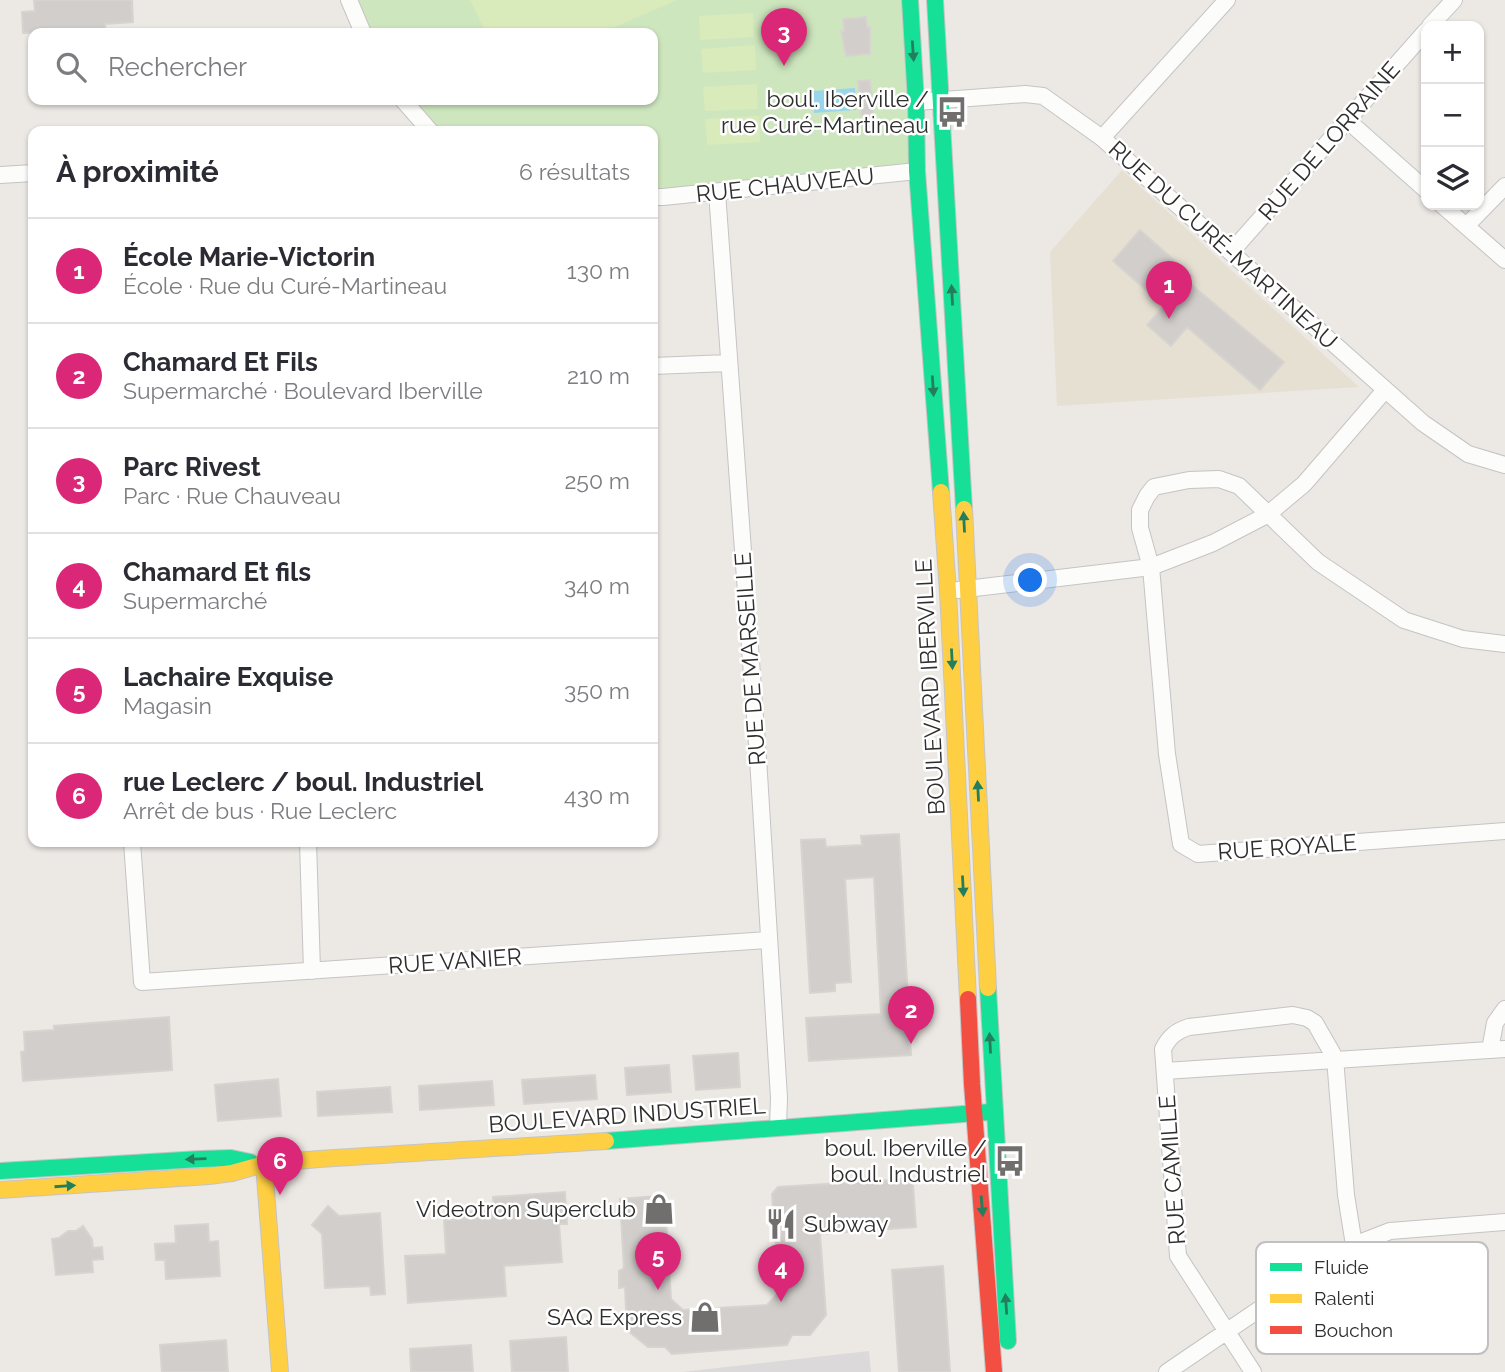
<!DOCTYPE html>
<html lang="fr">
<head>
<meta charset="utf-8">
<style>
  :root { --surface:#fff; --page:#f7f7f7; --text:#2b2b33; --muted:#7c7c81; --line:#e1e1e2; --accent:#db2777 }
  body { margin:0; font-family:Raleway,sans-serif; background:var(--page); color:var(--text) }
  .controls { position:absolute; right:21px; top:21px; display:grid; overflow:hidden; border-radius:14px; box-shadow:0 2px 5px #0004 }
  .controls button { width:63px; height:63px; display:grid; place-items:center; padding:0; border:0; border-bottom:2px solid var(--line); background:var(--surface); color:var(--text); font:35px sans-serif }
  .you { position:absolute; left:1031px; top:581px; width:24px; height:24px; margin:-18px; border:5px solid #fff; border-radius:50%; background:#1a73e8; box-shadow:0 0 0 10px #1a73e833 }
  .badge { display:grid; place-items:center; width:46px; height:46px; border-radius:50%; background:var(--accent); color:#fff; font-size:23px; font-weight:700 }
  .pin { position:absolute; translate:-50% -58px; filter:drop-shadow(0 2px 4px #0008) }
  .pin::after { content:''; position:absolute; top:37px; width:24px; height:21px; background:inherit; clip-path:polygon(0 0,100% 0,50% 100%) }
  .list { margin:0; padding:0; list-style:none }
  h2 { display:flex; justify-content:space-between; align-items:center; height:91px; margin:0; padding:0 28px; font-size:30px }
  h2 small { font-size:23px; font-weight:400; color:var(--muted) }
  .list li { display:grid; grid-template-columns:46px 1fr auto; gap:21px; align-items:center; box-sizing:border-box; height:105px; padding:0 28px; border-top:2px solid var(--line) }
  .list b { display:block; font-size:26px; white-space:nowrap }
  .list p { margin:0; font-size:23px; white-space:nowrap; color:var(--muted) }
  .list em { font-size:23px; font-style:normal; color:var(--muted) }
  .icon { flex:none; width:38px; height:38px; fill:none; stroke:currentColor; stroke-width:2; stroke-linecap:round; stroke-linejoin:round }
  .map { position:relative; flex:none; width:1505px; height:1372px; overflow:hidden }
  .search { position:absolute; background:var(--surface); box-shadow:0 2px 5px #0004; left:28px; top:28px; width:630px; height:77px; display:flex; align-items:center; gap:18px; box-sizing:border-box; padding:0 24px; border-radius:14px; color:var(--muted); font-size:26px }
  .panel { position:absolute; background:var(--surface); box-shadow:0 2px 5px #0004; left:28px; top:126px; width:630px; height:721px; border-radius:14px }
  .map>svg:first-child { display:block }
</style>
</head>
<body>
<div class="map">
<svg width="1505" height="1372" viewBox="0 0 1505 1372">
  <rect width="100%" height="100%" fill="#ece8e4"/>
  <!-- industrial -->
  <path fill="#dcd9db" d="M869,1351l2,21h-189z"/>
  <!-- education -->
  <path fill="#e6e0d3" d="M1122,170l237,217 -302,19 -7,-154z"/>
  <!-- green -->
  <path fill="#cee6be" d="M349,0h561l7,171 -264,26v-66h-220l-27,-31h247v-67h-289z"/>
  <!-- pitch -->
  <path fill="#d9eabb" d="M470,0h207l-76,33h-115z
    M753,13l1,24 -54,3 -1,-24z
    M755,45l1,25 -53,3 -2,-24z
    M757,84l1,25 -53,2 -2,-24z
    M759,116l1,26 -53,3 -2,-26z"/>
  <!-- water -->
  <path fill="#99d6ec" d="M855,88l1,22 -42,3 -1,-22z"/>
  <!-- building -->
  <path fill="#d1cecb" stroke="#d7d4d0" stroke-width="2" d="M34,0h98l1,22 -28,2 1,9h-83l-1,-21 13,-1z
    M866,17l1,10h3v27l-24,2 -5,-25h3l-1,-12z
    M870,80l3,34 -12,1 -3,-34z
    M1140,230l52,46 -5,5 97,81 -24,28 -73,-63 -16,19 -24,-21 17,-19 -51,-45z
    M899,834l12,221 -102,6 -3,-43 75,-4 -7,-137 -29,2 6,103 -16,1v8l-25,2 -9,-153 24,-1 1,8 36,-2 -1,-9z
    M169,1017l3,53 -149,11 -2,-29 4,-1 -1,-19 30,-2v-4z
    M738,1053l2,34 -44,3 -3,-34z
    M669,1065l2,27 -44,3 -2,-27z
    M595,1075l2,24 -73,5 -2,-24z
    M278,1079l3,37 -63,5 -3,-36z
    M492,1081l2,24 -74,5 -1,-24z
    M390,1087l2,25 -74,4 -1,-24z
    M907,1179l6,6 3,42 -96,7 6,81 -16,20h-18l-5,10 -115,9 -7,-7h-17l-21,-17 -2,-43 -6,1v-17l5,-3 -4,-69 37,-3 8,7 6,96 12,11 84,-5 12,-13 -7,-98 6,-7z
    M565,1192l2,32h-8l3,38 -58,4 2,30 -98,7 -3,-47 41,-2 -2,-34h10v-7l40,-3 -1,-13z
    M328,1206l11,10 41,-3 5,81 -14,1 -1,-9 -45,2 -3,-54 -10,-9z
    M208,1224l1,18 9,-1 2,35 -54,3 -1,-19h-9l-1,-16 21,-1 -1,-17z
    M83,1226l9,13 1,9 9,-1 1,12 -11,1 1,12 -37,3 -4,-36 7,-1 9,-7h8z
    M943,1266l7,106h-51l-7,-102z
    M566,1337l2,35h-56l-2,-31z
    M226,1340l2,32h-66l-2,-27z
    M471,1345l2,27h-62l-1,-23z"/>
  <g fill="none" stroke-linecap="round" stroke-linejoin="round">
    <defs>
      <path id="street" d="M349,0l14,33
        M1430,26l24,-26
        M403,100l27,31
        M916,102l109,-8 18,2 59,42 321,285 45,31 37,11
        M1347,120l79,70
        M1102,138l125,-138
        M0,175l33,-2
        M717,192l41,566 21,340 -1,29
        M653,197h10l254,-26
        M1442,205l63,55
        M1466,226l39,-40
        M1231,252l195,-221
        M653,366l75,-3
        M958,590l193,-23 62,-24 54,-28 37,-31 81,-94
        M1505,644l-42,-5 -59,-19 -86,-58 -79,-76 -20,-7 -30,1 -35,7 -7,9 -7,14v18l11,39 16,187 14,90 17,10 307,-23
        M132,842l10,140 626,-42
        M308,842l4,129
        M1490,1050l5,-27 10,-14
        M1165,1071l340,-22
        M1167,1372l187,-127 36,-14 115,-9
        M1253,1372l-75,-116 -15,-207c6,-12 13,-18 26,-22l104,-12 14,3 8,5 20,35 11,137 8,50"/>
      <path id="fast" d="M910,0l6,102 1,69 24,321
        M935,0l29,509
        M988,988l20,353
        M606,1141l384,-29
        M0,1171l200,-12 31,-1 19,4"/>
      <path id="slow" d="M941,492l7,99 20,408
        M964,509l24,479
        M264,1164l16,208
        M0,1190l209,-14 23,-3 32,-9 55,-5 287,-18"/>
      <path id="jam" d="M968,999l4,85 22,288"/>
    </defs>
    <!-- street casing -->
    <use href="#street" stroke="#c5c4c5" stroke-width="18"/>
    <!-- fast casing -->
    <use href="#fast" stroke="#c5c4c5" stroke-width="18"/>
    <!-- slow casing -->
    <use href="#slow" stroke="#c5c4c5" stroke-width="18"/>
    <!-- jam casing -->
    <use href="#jam" stroke="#c5c4c5" stroke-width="18"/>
    <!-- street -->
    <use href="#street" stroke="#fcfcfb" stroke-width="16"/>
    <!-- fast -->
    <use href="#fast" stroke="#16e098" stroke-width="16"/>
    <!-- slow -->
    <use href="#slow" stroke="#ffcf43" stroke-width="16"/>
    <!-- jam -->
    <use href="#jam" stroke="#f24e42" stroke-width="16"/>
  </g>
  <!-- one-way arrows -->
  <defs><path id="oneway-solid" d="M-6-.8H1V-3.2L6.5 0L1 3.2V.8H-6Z" transform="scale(1.75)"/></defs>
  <g fill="#237e5e">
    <use href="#oneway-solid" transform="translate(913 51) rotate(86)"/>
    <use href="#oneway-solid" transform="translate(952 295) rotate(-93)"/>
    <use href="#oneway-solid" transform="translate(933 386) rotate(86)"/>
    <use href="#oneway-solid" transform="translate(964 522) rotate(-93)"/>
    <use href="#oneway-solid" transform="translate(952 659) rotate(87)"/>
    <use href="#oneway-solid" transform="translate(978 791) rotate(-93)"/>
    <use href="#oneway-solid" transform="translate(963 886) rotate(87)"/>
    <use href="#oneway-solid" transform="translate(990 1043) rotate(-93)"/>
    <use href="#oneway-solid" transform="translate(196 1159) rotate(178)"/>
    <use href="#oneway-solid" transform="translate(65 1186) rotate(-4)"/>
    <use href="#oneway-solid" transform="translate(982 1206) rotate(85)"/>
    <use href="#oneway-solid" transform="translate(1006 1304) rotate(-94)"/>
  </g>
  <!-- icons -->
  <defs>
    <symbol id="bus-bare" viewBox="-9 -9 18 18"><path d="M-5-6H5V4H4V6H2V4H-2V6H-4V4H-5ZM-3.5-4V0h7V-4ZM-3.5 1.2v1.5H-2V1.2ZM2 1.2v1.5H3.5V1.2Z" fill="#706f6e" stroke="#fff" stroke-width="2.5" paint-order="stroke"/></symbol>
    <symbol id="shop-bare" viewBox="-9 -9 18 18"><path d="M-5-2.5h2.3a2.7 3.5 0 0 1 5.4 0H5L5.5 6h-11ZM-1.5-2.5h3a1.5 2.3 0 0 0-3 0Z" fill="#706f6e" stroke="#fff" stroke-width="2.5" paint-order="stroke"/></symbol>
    <symbol id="restaurant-bare" viewBox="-9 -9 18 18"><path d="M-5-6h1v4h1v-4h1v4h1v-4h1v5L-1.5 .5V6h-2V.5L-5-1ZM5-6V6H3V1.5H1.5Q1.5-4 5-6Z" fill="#706f6e" stroke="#fff" stroke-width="2.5" paint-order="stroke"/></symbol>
  </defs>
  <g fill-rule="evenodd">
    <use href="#bus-bare" x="930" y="90" width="44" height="44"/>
    <use href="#bus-bare" x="988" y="1139" width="44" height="44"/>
    <use href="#shop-bare" x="637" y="1187" width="44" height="44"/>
    <use href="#restaurant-bare" x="759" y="1202" width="44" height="44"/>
    <use href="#shop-bare" x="683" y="1295" width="44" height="44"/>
  </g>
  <g text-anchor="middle" stroke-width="5" stroke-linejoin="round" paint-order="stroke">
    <!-- poi labels -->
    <g font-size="23" fill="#2e2e2e" stroke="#fff" text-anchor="end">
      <text x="929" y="107">boul. Iberville /<tspan x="929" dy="26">rue Curé-Martineau</tspan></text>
      <text x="987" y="1156">boul. Iberville /<tspan x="987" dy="26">boul. Industriel</tspan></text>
      <text x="636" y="1217">Videotron Superclub</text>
      <text x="804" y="1232" text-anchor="start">Subway</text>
      <text x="682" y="1325">SAQ Express</text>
    </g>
    <!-- street labels -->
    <g font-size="23" fill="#2e2e2e" stroke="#fff">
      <text transform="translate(1329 141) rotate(-49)" y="8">RUE DE LORRAINE</text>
      <text transform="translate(785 185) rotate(-6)" y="8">RUE CHAUVEAU</text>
      <text transform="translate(1223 245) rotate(42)" y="8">RUE DU CURÉ-MARTINEAU</text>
      <text transform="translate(750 659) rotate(-94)" y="8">RUE DE MARSEILLE</text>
      <text transform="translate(930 687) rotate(-93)" y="8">BOULEVARD IBERVILLE</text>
      <text transform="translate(1287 847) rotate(-4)" y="8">RUE ROYALE</text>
      <text transform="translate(455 961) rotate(-4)" y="8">RUE VANIER</text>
      <text transform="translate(627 1115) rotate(-4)" y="8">BOULEVARD INDUSTRIEL</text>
      <text transform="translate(1172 1170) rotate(-94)" y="8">RUE CAMILLE</text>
    </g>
  </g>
  <!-- legend -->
  <rect x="1256" y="1242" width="232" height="112" rx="10" fill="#fff" stroke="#c0c0c0" stroke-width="2"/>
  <rect x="1270" y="1263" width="32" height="8" fill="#16e098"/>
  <rect x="1270" y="1294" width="32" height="9" fill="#ffcf43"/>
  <rect x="1270" y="1326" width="32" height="8" fill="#f24e42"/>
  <g font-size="19" fill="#2e2e2e">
    <text x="1314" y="1274">Fluide</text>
    <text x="1314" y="1305">Ralenti</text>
    <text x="1314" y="1337">Bouchon</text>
  </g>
</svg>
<div class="controls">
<button>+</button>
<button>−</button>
<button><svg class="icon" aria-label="layers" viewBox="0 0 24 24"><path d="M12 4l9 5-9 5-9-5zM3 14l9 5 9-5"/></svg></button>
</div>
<div class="you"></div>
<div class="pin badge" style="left:1169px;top:319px">1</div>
<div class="pin badge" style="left:911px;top:1044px">2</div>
<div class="pin badge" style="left:784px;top:66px">3</div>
<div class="pin badge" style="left:781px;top:1302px">4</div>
<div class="pin badge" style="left:658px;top:1290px">5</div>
<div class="pin badge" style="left:280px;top:1195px">6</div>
<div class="search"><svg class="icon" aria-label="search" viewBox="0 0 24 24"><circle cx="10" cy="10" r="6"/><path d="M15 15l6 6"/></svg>Rechercher</div>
<section class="panel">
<h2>À proximité<small>6 résultats</small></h2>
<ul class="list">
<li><span class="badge">1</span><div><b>École Marie-Victorin</b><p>École · Rue du Curé-Martineau</p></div><em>130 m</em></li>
<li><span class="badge">2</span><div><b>Chamard Et Fils</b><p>Supermarché · Boulevard Iberville</p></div><em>210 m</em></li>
<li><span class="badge">3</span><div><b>Parc Rivest</b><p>Parc · Rue Chauveau</p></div><em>250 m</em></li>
<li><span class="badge">4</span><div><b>Chamard Et fils</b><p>Supermarché</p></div><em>340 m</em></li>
<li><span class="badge">5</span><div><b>Lachaire Exquise</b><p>Magasin</p></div><em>350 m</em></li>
<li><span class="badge">6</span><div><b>rue Leclerc / boul. Industriel</b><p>Arrêt de bus · Rue Leclerc</p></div><em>430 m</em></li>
</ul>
</section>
</div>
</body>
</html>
